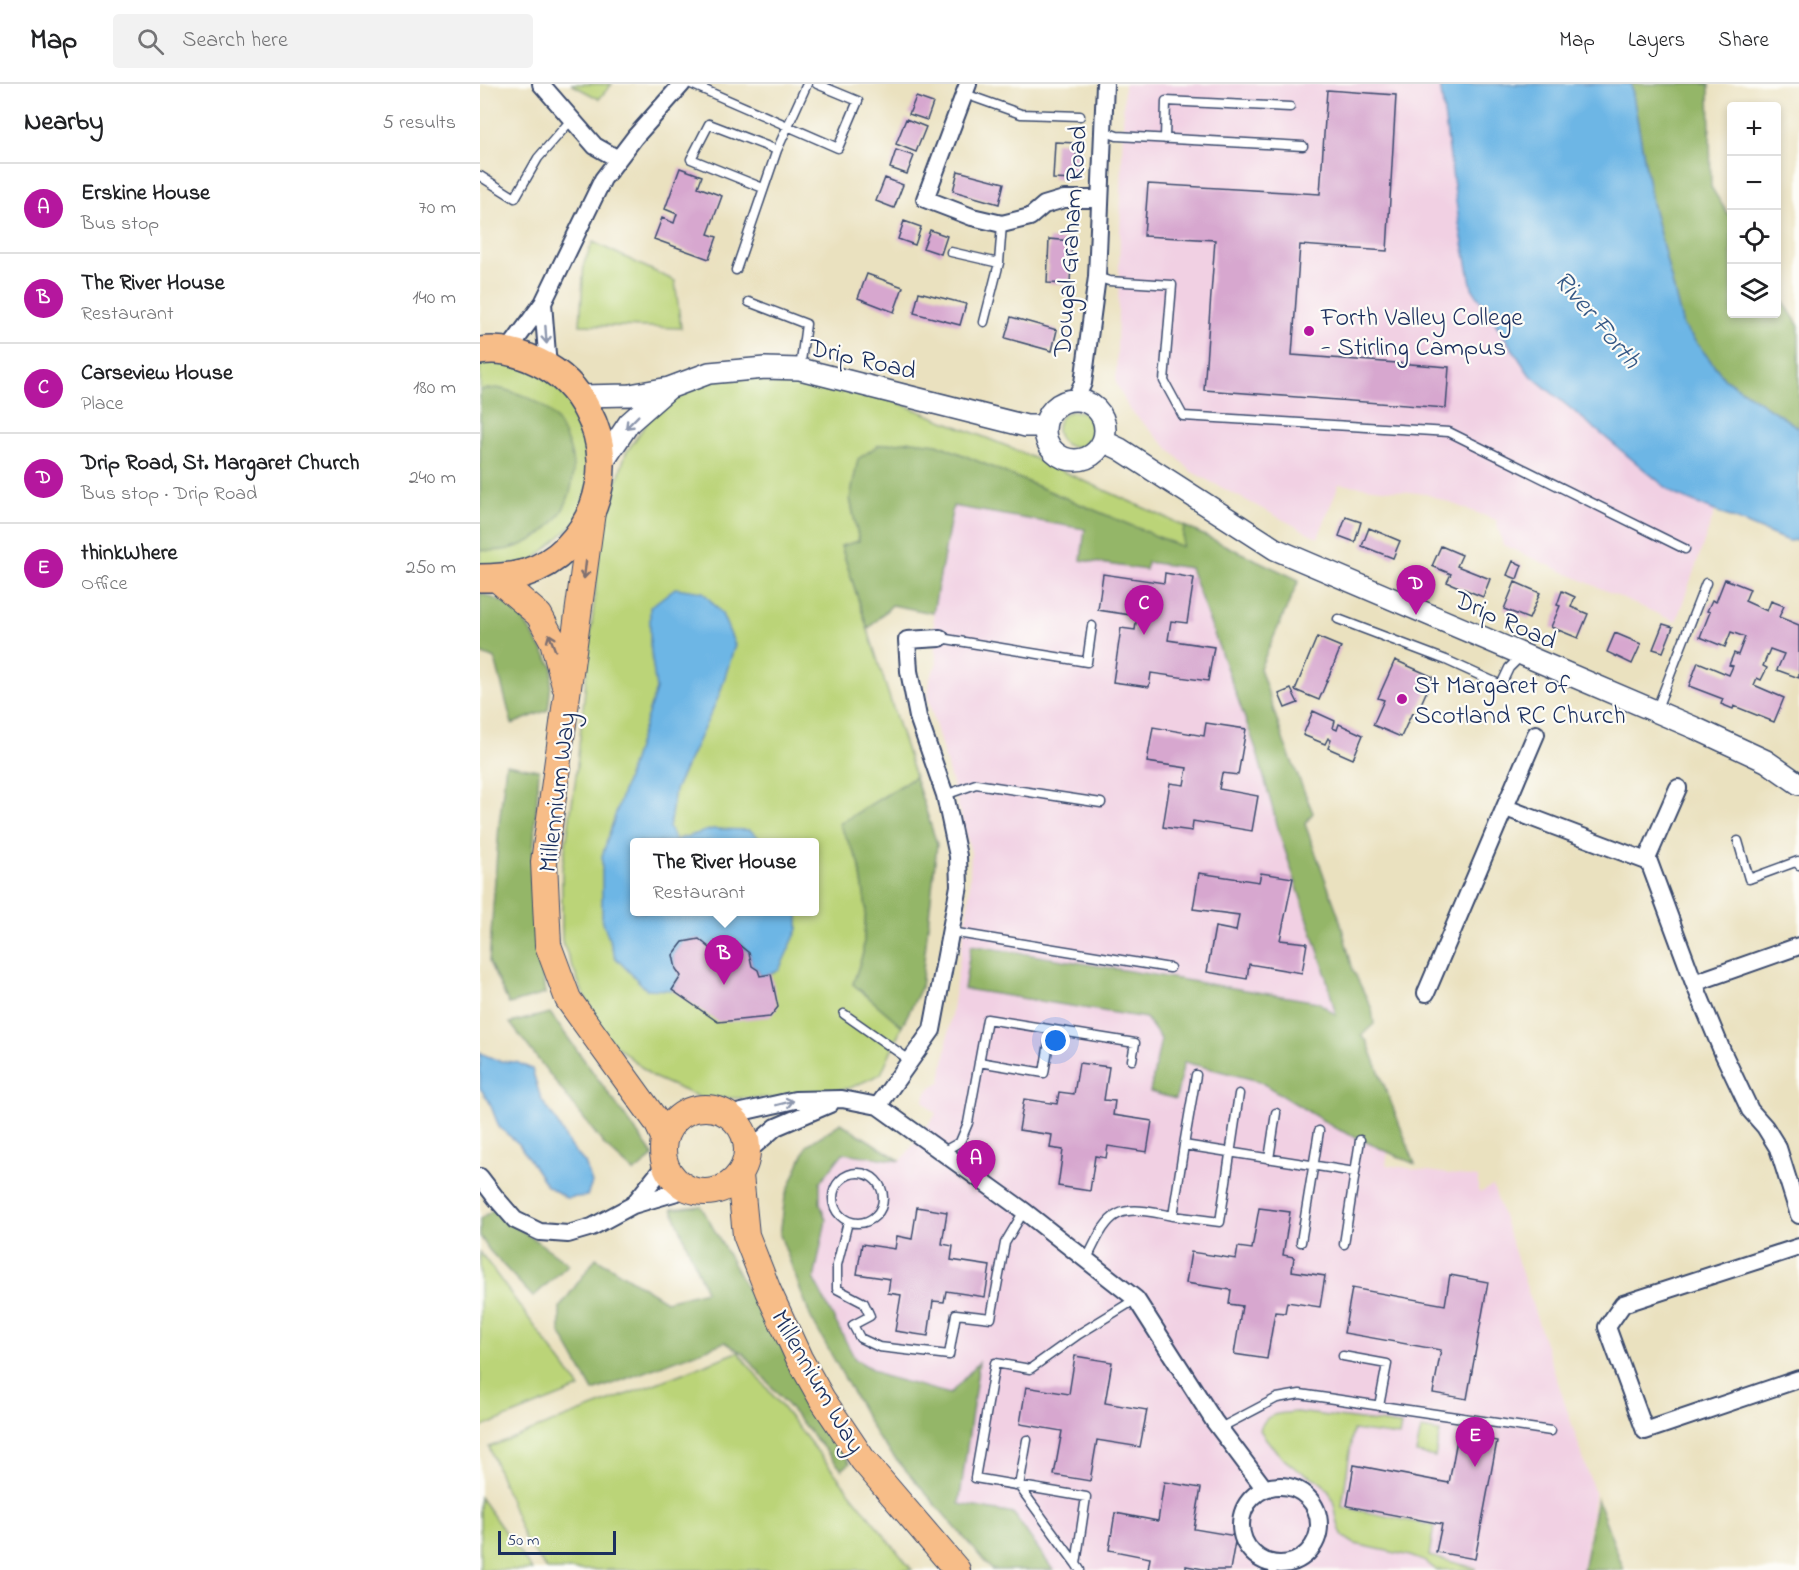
<!DOCTYPE html>
<html lang="en">
<head>
<meta charset="utf-8">
<style>
  :root { --surface:#fff; --page:#f2f2f2; --text:#202124; --muted:#757577; --line:#e0e0e0; --accent:#b5179e }
  body { margin:0; font-family:"Indie Flower",sans-serif; background:var(--page); color:var(--text) }
  .controls { position:absolute; right:18px; top:18px; display:grid; overflow:hidden; border-radius:6px; box-shadow:0 3px 9px #0003 }
  .controls button { width:54px; height:54px; display:grid; place-items:center; padding:0; border:0; border-bottom:2px solid var(--line); background:var(--surface); color:var(--text); font:30px sans-serif }
  .scale { position:absolute; left:18px; bottom:15px; width:118px; box-sizing:border-box; padding-left:6px; border:3px solid #1b2f5e; border-top:0; font-size:16px; line-height:21px; white-space:nowrap; color:#1b2f5e; -webkit-text-stroke:4px #fdfcf7; paint-order:stroke }
  .you { position:absolute; left:576px; top:957px; width:21px; height:21px; margin:-15px; border:4px solid #fff; border-radius:50%; background:#1a73e8; box-shadow:0 0 0 9px #1a73e833 }
  .badge { display:grid; place-items:center; width:39px; height:39px; border-radius:50%; background:var(--accent); color:#fff; font-size:20px; font-weight:700 }
  .pin { position:absolute; translate:-50% -50px; filter:drop-shadow(0 2px 3px #0008) }
  .pin::after { content:''; position:absolute; top:32px; width:21px; height:18px; background:inherit; clip-path:polygon(0 0,100% 0,50% 100%) }
  .popup { position:absolute; left:150px; top:754px; width:189px; height:78px; box-sizing:border-box; display:grid; place-content:center; border-radius:6px; background:var(--surface); filter:drop-shadow(0 2px 4px #0005); font-size:20px; white-space:nowrap; color:var(--muted) }
  .popup b { font-size:22px; color:var(--text) }
  .popup::after { content:''; position:absolute; left:50%; top:100%; margin-left:-12px; border:12px solid transparent; border-top-color:var(--surface) }
  .list { margin:0; padding:0; list-style:none }
  h2 { display:flex; justify-content:space-between; align-items:center; height:78px; margin:0; padding:0 24px; font-size:26px }
  h2 small { font-size:20px; font-weight:400; color:var(--muted) }
  .list li { display:grid; grid-template-columns:39px 1fr auto; gap:18px; align-items:center; box-sizing:border-box; height:90px; padding:0 24px; border-top:2px solid var(--line) }
  .list b { display:block; font-size:22px; white-space:nowrap }
  .list p { margin:0; font-size:20px; white-space:nowrap; color:var(--muted) }
  .list em { font-size:20px; font-style:normal; color:var(--muted) }
  .icon { flex:none; width:33px; height:33px; fill:none; stroke:currentColor; stroke-width:2; stroke-linecap:round; stroke-linejoin:round }
  .map { position:relative; flex:none; width:1319px; height:1486px; overflow:hidden }
  header { display:flex; align-items:center; gap:36px; box-sizing:border-box; height:84px; padding:0 30px; background:var(--surface); border-bottom:2px solid var(--line) }
  header strong { font-size:28px }
  nav { display:flex; gap:33px; margin-inline-start:auto; font-size:21px }
  .search { width:420px; height:54px; background:var(--page); display:flex; align-items:center; gap:15px; box-sizing:border-box; padding:0 21px; border-radius:6px; color:var(--muted); font-size:22px }
  main { display:flex }
  aside { flex:1; background:var(--surface) }
  .map>svg:first-child { display:block }
</style>
</head>
<body>
<header>
<strong>Map</strong>
<div class="search"><svg class="icon" aria-label="search" viewBox="0 0 24 24"><circle cx="10" cy="10" r="6"/><path d="M15 15l6 6"/></svg>Search here</div>
<nav><a>Map</a><a>Layers</a><a>Share</a></nav>
</header>
<main>
<aside>
<h2>Nearby<small>5 results</small></h2>
<ul class="list">
<li><span class="badge">A</span><div><b>Erskine House</b><p>Bus stop</p></div><em>70 m</em></li>
<li><span class="badge">B</span><div><b>The River House</b><p>Restaurant</p></div><em>140 m</em></li>
<li><span class="badge">C</span><div><b>Carseview House</b><p>Place</p></div><em>180 m</em></li>
<li><span class="badge">D</span><div><b>Drip Road, St. Margaret Church</b><p>Bus stop · Drip Road</p></div><em>240 m</em></li>
<li><span class="badge">E</span><div><b>thinkWhere</b><p>Office</p></div><em>250 m</em></li>
</ul>
</aside>
<div class="map">
<svg width="1319" height="1486" viewBox="0 0 1319 1486">
  <rect width="100%" height="100%" fill="#fdfcf7"/>
  <filter id="ink" filterUnits="userSpaceOnUse"><feTurbulence type="fractalNoise" baseFrequency=".0167" numOctaves="2"/><feDisplacementMap in="SourceGraphic" scale="12" xChannelSelector="R" yChannelSelector="G"/><feConvolveMatrix kernelMatrix="1 2 1 2 8 2 1 2 1" color-interpolation-filters="sRGB"/></filter>
  <filter id="wash" filterUnits="userSpaceOnUse"><feTurbulence type="fractalNoise" baseFrequency=".008" numOctaves="4" result="noise"/><feDisplacementMap in="SourceGraphic" scale="24" xChannelSelector="R" yChannelSelector="G"/><feGaussianBlur stdDeviation="1.35" result="paint"/><feColorMatrix in="noise" values="0 0 0 0 0 0 0 0 0 0 0 0 0 0 0 0 0 1.4 0 .05"/><feComposite in="paint" operator="in"/></filter>
  <g filter="url(#wash)">
    <rect width="100%" height="100%" fill="#eae1bf"/>
    <!-- built -->
    <path fill="#f1d0e3" d="M644,0h316l19,139 215,271 41,17 -39,111 -173,-77 -7,-25 -70,-26 -87,-10 -21,54 -126,-66 -63,-63 -13,-26z
      M472,422l133,23 -4,30 65,10 1,-7 43,6 66,181 40,138 52,149 42,100 -4,29 92,13v13l3,1 12,-6 102,308 -13,76h-529l-39,-56 -55,-10 19,-141 -28,31 -67,-18 -29,-18 -41,-78 13,-60 -6,-17v-22l23,-29 58,9 35,-47 -12,-12 1,-8 5,-6 11,-7 28,-182 2,-47 -43,-154 2,-20 7,-15 -4,-50z"/>
    <!-- green -->
    <path fill="#bbd478" stroke="#6b826b" stroke-width="1.5" fill-rule="evenodd" d="M91,0h41l-13,15z
      M113,158l82,39 6,47 -101,-3 4,-62z
      M0,278h27l32,10 27,20 29,61 -14,65 -50,44 -51,6z
      M293,292l118,24 118,47 175,79 -2,21 -245,-103 -87,54 9,43 -18,5 74,231 -75,47 19,38 7,45 -3,46 -10,31 49,42 -21,48 -31,14 -72,10h-77l-48,-21 -47,-40 -23,-44 -21,-52v-71l13,-86 27,-256 24,-75 22,-32 22,-26 49,-17zM154,758h180v70h-180z
      M577 345a18 18 0 1 1 36 0a18 18 0 1 1-36 0Z
      M0,1168l100,136 -100,40z
      M258,1268l174,218h-365l-22,-30 -36,-93z
      M817,1328l104,13 -2,11 -46,-6 -11,77 92,19 -5,30 46,12v2h-39l-10,-8 -16,-6 -55,-12c-5,-3 -12,-6 -14,-12 -6,-11 -4,-27 -12,-40 -9,-15 -21,-15 -34,-24 -14,-10 -26,-24 -35,-38 6,-19 20,-16 37,-18z
      M941,1345l19,3 -5,25 -19,-4z
      M0,1413l52,73h-52z"/>
    <!-- forest -->
    <path fill="#94b668" stroke="#587263" stroke-width="1.5" d="M1151,0h78l2,103 20,32 1,95h44l1,-23 22,35v102l-74,-49 -42,-53 -31,-123z
      M17,304c17,4 33,8 47,19 11,8 18,21 23,34 24,58 -26,117 -87,109v-160z
      M432,357l25,3 245,103 2,-21 115,54 -39,88 24,74 29,71 -8,11 34,93 14,53 19,39 2,15 -13,12 6,5 48,123 -80,-36 -76,-47 -75,-19 -8,37 -26,-7 11,-53 -15,-21 -182,-29 7,-44 347,57 18,13 -13,-50 -43,-130 -24,-86 -66,-181 -43,-6 -1,8 -65,-10 4,-31 -132,-23 -20,107 -41,-8 -24,24 -27,-83 18,-5 -9,-43 8,-39 21,-14z
      M0,509l35,14 38,60 -5,43 -36,14 -17,-65 -15,-6z
      M26,680l33,6 -8,110 14,114 -36,10 -20,-42 10,-137z
      M435,693l22,67 -16,144 -19,38 -49,-42 10,-31 3,-46 -7,-45 -20,-38z
      M70,929l104,143 -20,16 -29,-26 -95,-123z
      M361,1039l60,38 -58,-8 -23,29v21l6,17 -12,60 41,79 28,17 67,18 29,-32 -20,142 55,10 39,56h-61l-114,-132 -67,-120 -31,-83 5,-38 22,-52z
      M221,1122l42,76 107,181 -8,7 -98,-116 -19,-12 -132,49 -33,-59v-25l36,-49 70,43 40,-10 -34,-82z
      M13,1126l76,54 -36,33 -44,-47 -9,-14v-17z
      M1117,1415l27,71h-41z"/>
    <!-- water -->
    <path fill="#6db6e5" stroke="#4472a2" stroke-width="1.5" d="M960,0h191l21,119 31,123 42,53 74,49v112l-11,1 -114,-47 -145,-120 -57,-86 -13,-65z
      M195,504l28,4 19,22 13,31 -16,51 -44,94 -6,38 6,12 38,-11 37,1 14,12h-130v70h164v17l-19,41 -8,4 -11,2 -2,-6 -6,-4 -3,-13 -11,-9 -14,2 -7,12h-4l-3,-10 -11,-9 -16,3 -10,13 3,14 5,7 -9,14 -26,-1 -31,-32 -13,-38v-63l54,-167 -6,-44v-38z
      M0,969l19,8 17,1 16,7 9,30 14,20 15,27 15,17 7,20 -5,13 -21,2 -20,-13 -27,-41 -20,-17 -10,-26 -9,-13z"/>
    <g id="blocks">
      <!-- building -->
      <path fill="#d7a7cf" d="M847,6l69,5 -9,156 -87,-6 -8,110 157,12 -3,41 -242,-18 11,-150 -71,-4 4,-52 172,10z
        M436,13l17,6 -6,17 -18,-6z
        M426,35l20,8 -10,25 -20,-8z
        M575,58l22,1 -2,37 -22,-1z
        M416,66l18,6 -7,18 -17,-6z
        M200,84l22,8 -4,11 24,9 -14,38 9,3 -8,22 -55,-20 8,-21 12,5 3,-9 -12,-5z
        M478,87l46,12 -5,21 -46,-13z
        M405,94l18,7 -9,23 -18,-7z
        M424,137l17,6 -6,18 -17,-6z
        M450,146l17,6 -6,18 -18,-6z
        M569,155l23,2 -2,43 -23,-1z
        M387,190l36,13 -9,25 -36,-14z
        M439,208l47,12 -6,21 -46,-12z
        M531,233l46,13 -5,21 -47,-13z
        M866,433l15,5 -6,20 -16,-6z
        M889,444l31,13 -7,17 -31,-12z
        M961,462l21,9 -5,11 33,13 -7,18 -36,-15 4,-8 -19,-8z
        M1033,477l9,4 -5,14 -10,-4z
        M685,489l29,5 -7,45 -16,-2 -3,19 46,7 -6,34 -57,-8 -2,14 -36,-5 8,-54 14,2 2,-14 -39,-6 5,-36 61,9z
        M1245,495l25,10 -5,12 22,10 4,-10 13,5 -5,11 20,8v53l-22,-8 7,-16 -14,-5 -7,17 4,2 -6,12 -4,-2 -3,7 30,13 -10,24 -40,-16 -1,3 -12,-5 2,-5 -34,-13 9,-24 31,13 4,-9 -4,-1 5,-12 4,2 7,-18 -14,-5 -6,15 -25,-10 10,-25 -3,-1 5,-11 4,2z
        M1035,498l25,11 -11,26 -25,-10z
        M1082,507l13,6 -4,10 17,7 -10,24 -27,-11 9,-21 -3,-1z
        M1183,540l10,3 -10,25 -10,-3z
        M1135,549l26,11 -9,20 -25,-12z
        M837,553l24,10 -22,53 -24,-10z
        M915,576l38,17 -17,38 -4,-2 -11,24 -28,-12 11,-25 -6,-2z
        M811,605l7,14 -13,5 -6,-14z
        M833,627l22,10 -2,7 4,2 2,-6 24,11 -10,24 -25,-11 3,-8 -3,-2 -3,6 -22,-9z
        M726,639l40,6 -8,46 -16,-2 -3,16 39,7 -6,35 -59,-10 -1,10 -29,-4 7,-44 14,2 3,-17 -40,-6 6,-35 51,9z
        M719,789l60,9 2,-9 32,5 -13,62 27,3 -5,30 -53,-9 -2,15 -40,-7 8,-45 21,4 3,-16 -46,-6z
        M219,855l11,9 3,10h4l7,-12 14,-2 11,9 3,13 6,4 2,6 11,-2 7,33 -8,10 -52,5 -46,-32 9,-14 -5,-7 -3,-14 10,-13z
        M599,979l30,4 -5,33 11,1 -2,14 39,6 -5,31 -39,-6 -2,12 -11,-2 -5,35 -32,-5 5,-36 -13,-2 2,-13 -33,-5 5,-31 33,5 2,-12 15,2z
        M437,1123l30,5 -5,32 11,2 -2,14 39,6 -5,31 -39,-6 -2,11 -11,-1 -5,35 -33,-5 6,-36 -13,-2 2,-14 -33,-5 5,-30 33,5 2,-13 15,3z
        M779,1124l31,4 -7,43 11,2 -2,14 33,5 -5,31 -33,-5 -2,11 -10,-1 -8,47 -33,-5 8,-48 -13,-2 2,-14 -45,-7 5,-31 45,7 2,-12 14,2z
        M970,1191l38,7 -21,117 -34,-6 8,-43 -97,-17 8,-45 93,17z
        M595,1272l37,6 -7,41 42,7 -7,37 -43,-7 -7,41 -36,-6 8,-44 -42,-7 6,-37 43,7z
        M978,1350l39,7 -22,118 -39,-7 6,-28 -95,-18 7,-41 95,18z
        M684,1398l37,6 -7,41 42,7 -6,34h-21l-23,-4v4h-38l2,-12 -41,-8 6,-37 43,8z"/>
    </g>
  </g>
  <g filter="url(#ink)">
    <use href="#blocks" fill-opacity="0" stroke="#3a4a6d" stroke-width="1.5"/>
    <g fill="none" stroke-linecap="round" stroke-linejoin="round">
      <defs>
        <path id="service" d="M211,0l147,64 20,-47 -41,-17
          M485,10l56,20 59,2
          M623,47l14,5 186,10
          M685,55l1,-38 124,6
          M0,92l35,22 23,-40 34,-39
          M283,104l-72,-29 18,-35 68,26
          M471,168l48,11
          M256,186l41,-120 30,-66
          M617,193l12,4 63,4 -8,96 19,35 266,16 236,117
          M269,218l57,22 -6,45
          M504,238l15,-59 3,-39
          M858,535l108,41 55,25 8,-17 12,-12
          M460,554l147,24 5,-36
          M1176,627l50,-128
          M465,711l31,-11 125,19
          M1258,757l11,38 49,-18 1,4
          M471,848l219,36
          M364,930l67,47
          M499,978l65,11 7,-43
          M704,1061l12,-70
          M462,1068l18,-10 8,-19 19,-104 148,24 -3,17
          M789,1075l7,-46
          M353 1114a25 25 0 1 1 50 0a25 25 0 1 1-50 0Z
          M693,1132l47,6 19,-128
          M368,1138l-11,43v24l27,14 6,13 -17,9 7,13 19,9 70,8 7,-41 35,4 14,-75 19,-32
          M821,1158l18,-111
          M864,1160l16,-104
          M607,1175c24,-52 31,-54 86,-43l11,-71 171,27
          M863,1272l44,8 -8,42
          M740,1344l57,-30 23,-4 251,37
          M547,1356l-8,46 57,78
          M600,1486l-4,-6 10,-67 -111,-19 20,-115 35,6 49,-35 57,-35
          M793,1486l1,-7"/>
        <path id="minor" d="M61,0l54,62 23,13
          M488,0l-43,115 47,18 30,7 28,-7 14,-12 20,-6h36
          M63,219l5,64
          M27,268l36,-49 60,-124 32,-42 47,-53
          M595,316l8,-17 14,-106 8,-193
          M1026,724l143,54 45,121 29,70 27,57 15,17 13,21 21,67
          M1166,777l32,-73
          M1214,899l105,-37
          M946,909l110,-259
          M398,1022l54,-76 27,-144 -1,-30 -13,-61 -27,-78 -9,-46 -2,-31 33,-2
          M248,1031l67,-15 47,-1 36,7 146,105 112,88 78,122 51,68
          M267,1068l29,-25 54,-23
          M0,1093l16,21 19,22 25,12 28,2 24,-7 41,-22 54,-16
          M153,1121l32,-40
          M1319,1163l-176,57 -16,23 38,104 154,-52
          M761 1441a39 39 0 1 1 78 0a39 39 0 1 1-78 0Z"/>
        <path id="tertiary" d="M100,312l50,-1 39,-7 40,-15 56,-5 35,1 226,57h19
          M565 346a30 30 0 1 1 60 0a30 30 0 1 1-60 0Z
          M623,357l17,8 155,100 420,179 71,33 33,23
          M123,378l26,-39 40,-35"/>
        <path id="primary" d="M112,428l-48,350 4,83 20,54 89,123 7,15
          M16,494l43,37 14,26 12,45
          M183 1066a42 42 0 1 1 84 0a42 42 0 1 1-84 0Z
          M260,1091l6,60 22,56 31,67 23,41 41,61 94,110"/>
        <path id="trunk" d="M0,267c19,-3 40,2 58,11 23,11 39,27 50,50 32,59 3,140 -63,161 -14,4 -30,5 -45,5"/>
      </defs>
      <!-- service casing -->
      <use href="#service" stroke="#3a4a6d" stroke-width="11"/>
      <!-- minor casing -->
      <use href="#minor" stroke="#3a4a6d" stroke-width="20"/>
      <!-- tertiary casing -->
      <use href="#tertiary" stroke="#3a4a6d" stroke-width="24"/>
      <!-- primary casing -->
      <use href="#primary" stroke="#3a4a6d" stroke-width="28"/>
      <!-- trunk casing -->
      <use href="#trunk" stroke="#3a4a6d" stroke-width="30"/>
      <!-- service -->
      <use href="#service" stroke="#fff" stroke-width="8"/>
      <!-- minor -->
      <use href="#minor" stroke="#fff" stroke-width="16"/>
      <!-- tertiary -->
      <use href="#tertiary" stroke="#fff" stroke-width="21"/>
      <!-- primary -->
      <use href="#primary" stroke="#f7bd88" stroke-width="26"/>
      <!-- trunk -->
      <use href="#trunk" stroke="#f7bd88" stroke-width="27"/>
    </g>
    <!-- one-way arrows -->
    <defs><path id="oneway-shaft" d="M-6 0H5M1.5-3L5.5 0L1.5 3" fill="none" stroke-width="1.6" stroke-linecap="round" stroke-linejoin="round" transform="scale(1.5)"/></defs>
    <g stroke="#8d97ae">
      <use href="#oneway-shaft" transform="translate(66 251) rotate(86)"/>
      <use href="#oneway-shaft" transform="translate(152 338) rotate(135)"/>
      <use href="#oneway-shaft" transform="translate(305 1019) rotate(-14)"/>
    </g>
    <g stroke="#7e6f71">
      <use href="#oneway-shaft" transform="translate(105 486) rotate(97)"/>
      <use href="#oneway-shaft" transform="translate(72 558) rotate(-111)"/>
    </g>
  </g>
  <!-- markers -->
  <g fill="#b5179e" stroke="#fdfcf7" stroke-width="2">
    <circle cx="829" cy="247" r="6"/>
    <circle cx="922" cy="615" r="6"/>
  </g>
  <g text-anchor="middle" stroke-width="4.5" stroke-linejoin="round" paint-order="stroke">
    <!-- street labels -->
    <g font-size="26" fill="#1b2f5e" stroke="#fdfcf7">
      <text transform="translate(589 157) rotate(-86)" y="9">Dougal Graham Road</text>
      <text transform="translate(383 274) rotate(13)" y="9">Drip Road</text>
      <text transform="translate(1026 535) rotate(24)" y="9">Drip Road</text>
      <text transform="translate(76 708) rotate(-83)" y="9">Millennium Way</text>
      <text transform="translate(339 1297) rotate(60)" y="9">Millennium Way</text>
    </g>
    <!-- poi labels -->
    <g font-size="26" fill="#1b2f5e" stroke="#fdfcf7" text-anchor="start">
      <text x="841" y="241">Forth Valley College<tspan x="841" dy="30">- Stirling Campus</tspan></text>
      <text x="934" y="609">St Margaret of<tspan x="934" dy="30">Scotland RC Church</tspan></text>
    </g>
    <!-- water labels -->
    <g font-size="27" font-style="italic" fill="#345886" stroke="#fdfcf7">
      <text transform="translate(1118 235) rotate(50)" y="9">River Forth</text>
    </g>
  </g>
</svg>
<div class="controls">
<button>+</button>
<button>−</button>
<button><svg class="icon" aria-label="locate" viewBox="0 0 24 24"><circle cx="12" cy="12" r="6"/><path d="M12 2v4M12 18v4M2 12h4M18 12h4"/></svg></button>
<button><svg class="icon" aria-label="layers" viewBox="0 0 24 24"><path d="M12 4l9 5-9 5-9-5zM3 14l9 5 9-5"/></svg></button>
</div>
<div class="scale">50 m</div>
<div class="you"></div>
<div class="pin badge" style="left:496px;top:1106px">A</div>
<div class="pin badge" style="left:244px;top:901px">B</div>
<div class="popup"><b>The River House</b>Restaurant</div>
<div class="pin badge" style="left:664px;top:551px">C</div>
<div class="pin badge" style="left:936px;top:531px">D</div>
<div class="pin badge" style="left:995px;top:1383px">E</div>
</div>
</main>
</body>
</html>
